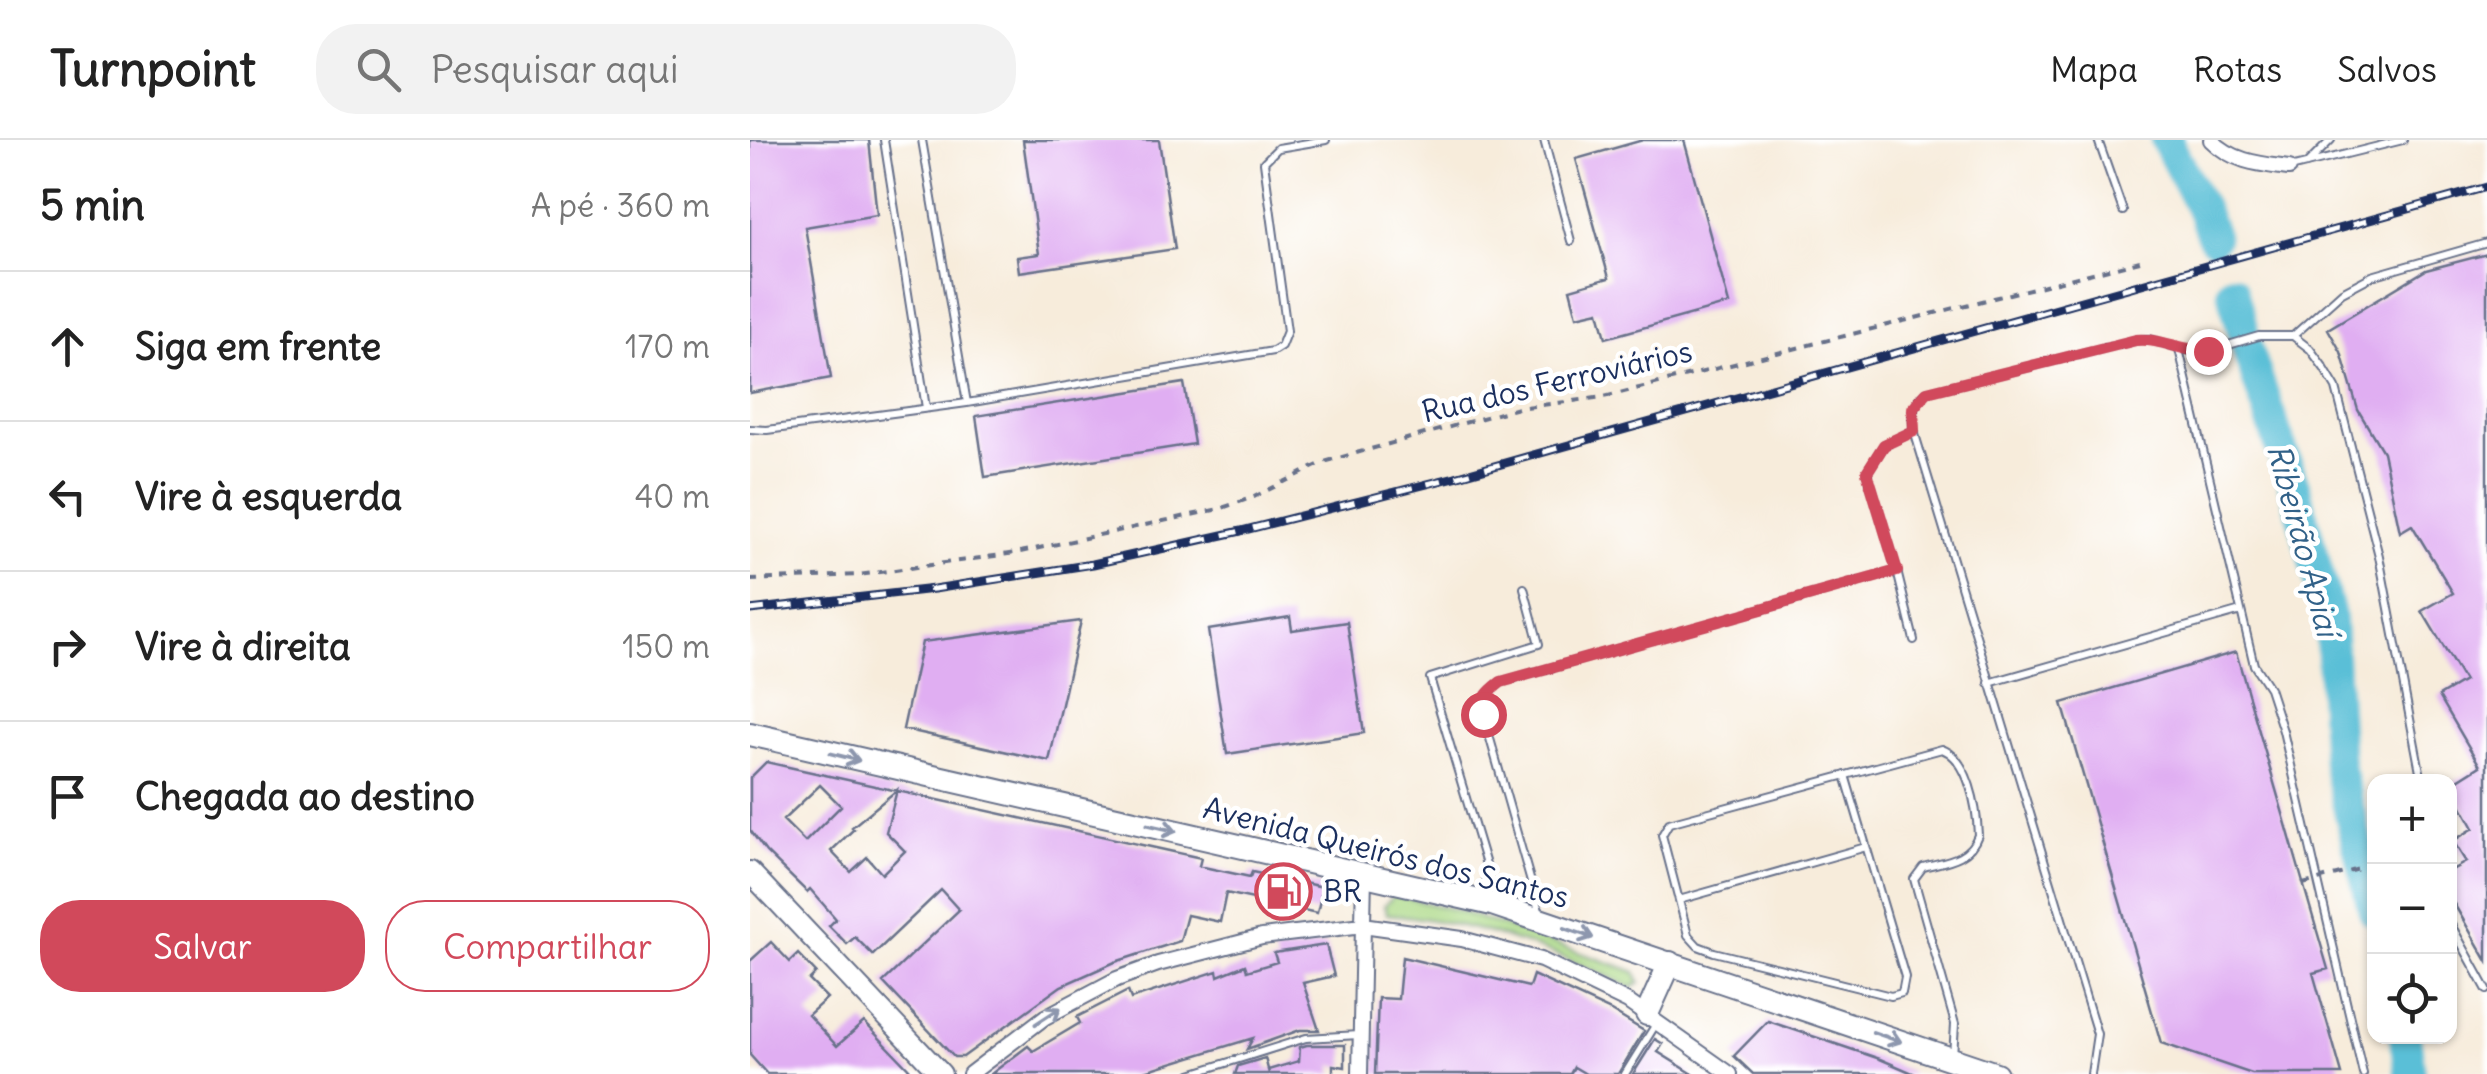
<!DOCTYPE html>
<html lang="pt">
<head>
<meta charset="utf-8">
<style>
  :root { --surface:#fff; --page:#f2f2f2; --text:#222; --muted:#767676; --line:#e0e0e0; --accent:#d1495b }
  body { margin:0; font-family:Delius,sans-serif; background:var(--page); color:var(--text) }
  .controls { position:absolute; right:30px; bottom:30px; display:grid; overflow:hidden; border-radius:20px; box-shadow:0 2px 8px #0004 }
  .controls button { width:90px; height:90px; display:grid; place-items:center; padding:0; border:0; border-bottom:2px solid var(--line); background:var(--surface); color:var(--text); font:50px sans-serif }
  .stop { position:absolute; width:30px; height:30px; margin:-22px; border:8px solid #d1495b; border-radius:50%; background:#fff }
  .stop.end { background:#d1495b; border-color:#fff; box-shadow:0 2px 10px #0008 }
  .list { margin:0; padding:0; list-style:none }
  h2 { display:flex; justify-content:space-between; align-items:center; height:130px; margin:0; padding:0 40px; font-size:42px }
  h2 small { font-size:32px; font-weight:400; color:var(--muted) }
  .list li { display:grid; grid-template-columns:65px 1fr auto; gap:30px; align-items:center; box-sizing:border-box; height:150px; padding:0 40px; border-top:2px solid var(--line) }
  .list b { display:block; font-size:38px; white-space:nowrap }
  .list em { font-size:32px; font-style:normal; color:var(--muted) }
  .actions { display:flex; gap:20px; padding:30px 40px }
  .actions a { flex:1; padding:22px 0; border:2px solid var(--accent); border-radius:40px; text-align:center; font-size:35px; color:var(--accent) }
  .actions .main { background:var(--accent); color:#fff }
  .icon { flex:none; width:55px; height:55px; fill:none; stroke:currentColor; stroke-width:2; stroke-linecap:round; stroke-linejoin:round }
  .map { position:relative; flex:none; width:1737px; height:934px; overflow:hidden }
  header { display:flex; align-items:center; gap:60px; box-sizing:border-box; height:140px; padding:0 50px; background:var(--surface); border-bottom:2px solid var(--line) }
  header strong { font-size:48px }
  nav { display:flex; gap:55px; margin-inline-start:auto; font-size:35px }
  .search { width:700px; height:90px; background:var(--page); display:flex; align-items:center; gap:25px; box-sizing:border-box; padding:0 35px; border-radius:40px; color:var(--muted); font-size:38px }
  main { display:flex }
  aside { flex:1; background:var(--surface) }
  .map>svg:first-child { display:block }
</style>
</head>
<body>
<header>
<strong>Turnpoint</strong>
<div class="search"><svg class="icon" aria-label="search" viewBox="0 0 24 24"><circle cx="10" cy="10" r="6"/><path d="M15 15l6 6"/></svg>Pesquisar aqui</div>
<nav><a>Mapa</a><a>Rotas</a><a>Salvos</a></nav>
</header>
<main>
<aside>
<h2>5 min<small>A pé · 360 m</small></h2>
<ul class="list">
<li><svg class="icon" aria-label="ahead" viewBox="0 0 24 24"><path d="M12 20V5M6 11l6-6 6 6"/></svg><div><b>Siga em frente</b></div><em>170 m</em></li>
<li><svg class="icon" aria-label="left" viewBox="0 0 24 24"><path d="M17 20v-9H6M10 6l-5 5 5 5"/></svg><div><b>Vire à esquerda</b></div><em>40 m</em></li>
<li><svg class="icon" aria-label="right" viewBox="0 0 24 24"><path d="M7 20v-9h11M14 6l5 5-5 5"/></svg><div><b>Vire à direita</b></div><em>150 m</em></li>
<li><svg class="icon" aria-label="arrive" viewBox="0 0 24 24"><path d="M6 21V4h12l-3 4 3 4H6"/></svg><div><b>Chegada ao destino</b></div></li>
</ul>
<div class="actions"><a class="main">Salvar</a><a>Compartilhar</a></div>
</aside>
<div class="map">
<svg width="1737" height="934" viewBox="0 0 1737 934">
  <rect width="100%" height="100%" fill="#fff"/>
  <filter id="ink" filterUnits="userSpaceOnUse"><feTurbulence type="fractalNoise" baseFrequency=".01" numOctaves="2"/><feDisplacementMap in="SourceGraphic" scale="20" xChannelSelector="R" yChannelSelector="G"/><feConvolveMatrix kernelMatrix="1 2 1 2 8 2 1 2 1" color-interpolation-filters="sRGB"/></filter>
  <filter id="wash" filterUnits="userSpaceOnUse"><feTurbulence type="fractalNoise" baseFrequency=".0048" numOctaves="4" result="noise"/><feDisplacementMap in="SourceGraphic" scale="40" xChannelSelector="R" yChannelSelector="G"/><feGaussianBlur stdDeviation="2.25" result="paint"/><feColorMatrix in="noise" values="0 0 0 0 0 0 0 0 0 0 0 0 0 0 0 0 0 1.4 0 .05"/><feComposite in="paint" operator="in"/></filter>
  <g filter="url(#wash)">
    <rect width="100%" height="100%" fill="#f7ecdb"/>
    <!-- green -->
    <path fill="#acd986" stroke="#648472" stroke-width="2.5" d="M644,755l66,16 176,61 4,11 -8,5c-77,-38 -159,-66 -245,-74l-3,-8z"/>
    <g fill="none" stroke-linecap="round" stroke-linejoin="round">
      <!-- river -->
      <path stroke="#5abfd7" stroke-width="32" d="M1416,0l36,70 11,28
        M1482,150l17,64 46,135 35,130 8,146 36,146
        M1655,896l5,38"/>
    </g>
    <g id="blocks">
      <!-- building -->
      <path fill="#e0aef2" fill-rule="evenodd" d="M0,0h119l8,75 -72,12 26,151 -81,15z
        M273,0h136l16,109 -156,23 -2,-15 22,-3z
        M893,0h41l45,164 -123,34 -7,-27 -22,5 -7,-27 39,-11 -33,-119z
        M1737,114v707l-37,-64v-26l16,-9 -13,-21 21,-13 -24,-43 30,-19 -41,-70 25,-15 -42,-70 31,-18 -41,-68 -12,7 -17,-80 -25,-42 -17,-58 -13,-23 98,-59z
        M434,243l10,61 -209,33 -9,-61z
        M540,477l2,13 55,-8 17,111 -137,21 -19,-124z
        M331,481l-32,140 -146,-32 19,-87z
        M1486,512l92,317 -15,4 29,101h-90l-91,-31 -99,-340z
        M16,622l435,96 -2,8 51,11 2,-5 71,15 -6,26 -91,-20 -6,29 -33,-7 -7,26 -65,21 -54,24 -98,71h-9l-71,-75 76,-72 -18,-20 -68,65 -18,-18 -8,7 -18,-18 7,-7 -26,-30 -3,3 -41,-40 -16,-22v-52zM70,645l21,21 -36,36 -22,-22zM147,650l-11,42 19,19 -23,23 -15,-17 -16,15 -20,-21 23,-22 -2,-2z
        M21,802l19,20 8,-8 18,19 -7,7 18,18 -19,17 29,31 27,-24 50,52h-147l-17,-19v-94z
        M576,805l8,31 -31,7 16,47h-19l-53,19 6,-11 -118,36h-144l37,-28 5,5 47,-28 -3,-6 51,-26 3,8 86,-28 1,5 27,-11 2,6 30,-9 -3,-9z
        M652,817l127,30 4,-12 78,36 33,20 -26,43h-32l-12,-7 -4,7h-195l3,-76 20,1z
        M1018,881l112,38 35,15h-162l-19,-18z
        M905,899l8,5 -5,8 35,22h-60z
        M557,905h38v22l-12,-2v9h-98l3,-8 27,-8 4,15 -1,-3 31,-9 1,-14z"/>
    </g>
  </g>
  <g filter="url(#ink)">
    <use href="#blocks" fill-opacity="0" stroke="#68718a" stroke-width="2.5"/>
    <g fill="none" stroke-linecap="round" stroke-linejoin="round">
      <defs>
        <path id="lane" d="M134,0l42,268
          M172,0l45,263
          M794,0l27,101
          M1348,0l25,71
          M1557,24l24,-24
          M1540,28l113,-28
          M1543,196l49,-44 30,-16 115,-33
          M1429,209l75,316 15,23 14,43 80,343
          M0,289l17,1 200,-27 306,-52 8,-5 6,-15 -23,-169 14,-14 48,-8
          M1164,500l-17,-69 -30,-99 17,-27 30,-14
          M1239,543l252,-72
          M1095,635l60,202 -3,16 -11,3 -177,-44 -16,-6 -10,-11 -26,-100 7,-12 273,-74c27,10 35,59 36,86 -9,25 -33,26 -55,32l-9,12 41,145 -2,32
          M734,756l3,-28 -57,-190 109,-34 -15,-56
          M929,760l187,-53
          M790,774l-57,-200c-1,-17 5,-22 18,-32l396,-111
          M1700,783l37,67
          M441,934l115,-36 53,-3
          M875,934l31,-50
          M1341,934l6,-40 -183,-603c-3,-17 -1,-28 13,-39l209,-52 13,-1 45,13 14,-1 51,-15h34l17,13 14,19 12,20 43,168 43,226"/>
        <path id="street" d="M1461,0c22,22 48,24 78,28
          M220,934l75,-57 72,-38 41,-15 104,-27 101,-12 99,14 79,21 87,42 102,72
          M610,934l4,-200"/>
        <path id="secondary" d="M0,732l191,202"/>
        <path id="primary" d="M0,594l742,170 504,170
          M897,874l23,-51"/>
      </defs>
      <!-- lane casing -->
      <use href="#lane" stroke="#68718a" stroke-width="10"/>
      <!-- street casing -->
      <use href="#street" stroke="#68718a" stroke-width="18"/>
      <!-- secondary casing -->
      <use href="#secondary" stroke="#68718a" stroke-width="24"/>
      <!-- primary casing -->
      <use href="#primary" stroke="#68718a" stroke-width="26"/>
      <!-- path -->
      <path stroke="#68718a" stroke-width="4" stroke-dasharray="8 8" stroke-linecap="butt" d="M0,440l109,-5 157,-22 203,-44 35,-12 70,-35 194,-54 86,-11 536,-136
        M1700,706l5,-1"/>
      <!-- lane -->
      <use href="#lane" stroke="#fff" stroke-width="6"/>
      <!-- street -->
      <use href="#street" stroke="#fff" stroke-width="14"/>
      <!-- secondary -->
      <use href="#secondary" stroke="#fff" stroke-width="20"/>
      <!-- primary -->
      <use href="#primary" stroke="#fff" stroke-width="22"/>
      <defs>
        <path id="rail" d="M0,470l184,-21 159,-25 148,-33 214,-54 1032,-290"/>
      </defs>
      <!-- rail casing -->
      <use href="#rail" stroke="#1b2f5e" stroke-width="9"/>
      <!-- rail -->
      <use href="#rail" stroke="#fff" stroke-width="5" stroke-dasharray="15" stroke-linecap="butt"/>
      <!-- path-bridge -->
      <path stroke="#68718a" stroke-width="4" stroke-dasharray="8 8" stroke-linecap="butt" d="M1553,744l71,-19"/>
    </g>
    <!-- one-way arrows -->
    <defs><path id="oneway-shaft" d="M-6 0H5M1.5-3L5.5 0L1.5 3" fill="none" stroke-width="1.6" stroke-linecap="round" stroke-linejoin="round" transform="scale(2.5)"/></defs>
    <g stroke="#8d97ae">
      <use href="#oneway-shaft" transform="translate(95 617) rotate(14)"/>
      <use href="#oneway-shaft" transform="translate(412 688) rotate(13)"/>
      <use href="#oneway-shaft" transform="translate(829 793) rotate(19)"/>
      <use href="#oneway-shaft" transform="translate(298 876) rotate(-33)"/>
      <use href="#oneway-shaft" transform="translate(1137 897) rotate(19)"/>
    </g>
  </g>
  <g fill="none" stroke-linecap="round" stroke-linejoin="round" filter="url(#ink)">
    <!-- route -->
    <path stroke="#d1495b" stroke-width="12" d="M733,574c-1,-17 5,-22 18,-32l396,-111 -30,-99 17,-27 30,-14 -1,-23 14,-16 209,-52c26,-2 46,12 72,11"/>
  </g>
  <!-- icons -->
  <defs>
    <symbol id="fuel-ring" viewBox="-11 -11 22 22"><circle r="9.5" fill="#fff" stroke="#d1495b" stroke-width="1.5"/><path d="M-5.5-6h7V0h2V4h1.3V-2.5L3-4.5l.8-.8L6-3V5H2.5V1h-1V6h-7ZM-4.2-4.7v3.2H.2V-4.7Z" fill="#d1495b"/></symbol>
  </defs>
  <g fill-rule="evenodd">
    <use href="#fuel-ring" x="502" y="720" width="63" height="63"/>
  </g>
  <g text-anchor="middle" stroke-width="9" stroke-linejoin="round" paint-order="stroke">
    <!-- street labels -->
    <g font-size="30" fill="#1b2f5e" stroke="#fff">
      <text transform="translate(807 242) rotate(-13)" y="10">Rua dos Ferroviários</text>
      <text transform="translate(636 713) rotate(14)" y="10">Avenida Queirós dos Santos</text>
    </g>
    <!-- poi labels -->
    <g font-size="30" fill="#1b2f5e" stroke="#fff" text-anchor="start">
      <text x="573" y="762">BR</text>
    </g>
    <!-- water labels -->
    <g font-size="32" font-style="italic" fill="#316188" stroke="#fff">
      <text transform="translate(1553 400) rotate(75)" y="11">Ribeirão Apiaí</text>
    </g>
  </g>
</svg>
<div class="controls">
<button>+</button>
<button>−</button>
<button><svg class="icon" aria-label="locate" viewBox="0 0 24 24"><circle cx="12" cy="12" r="6"/><path d="M12 2v4M12 18v4M2 12h4M18 12h4"/></svg></button>
</div>
<div class="stop" style="left:733px;top:574px"></div>
<div class="stop end" style="left:1458px;top:211px"></div>
</div>
</main>
</body>
</html>
